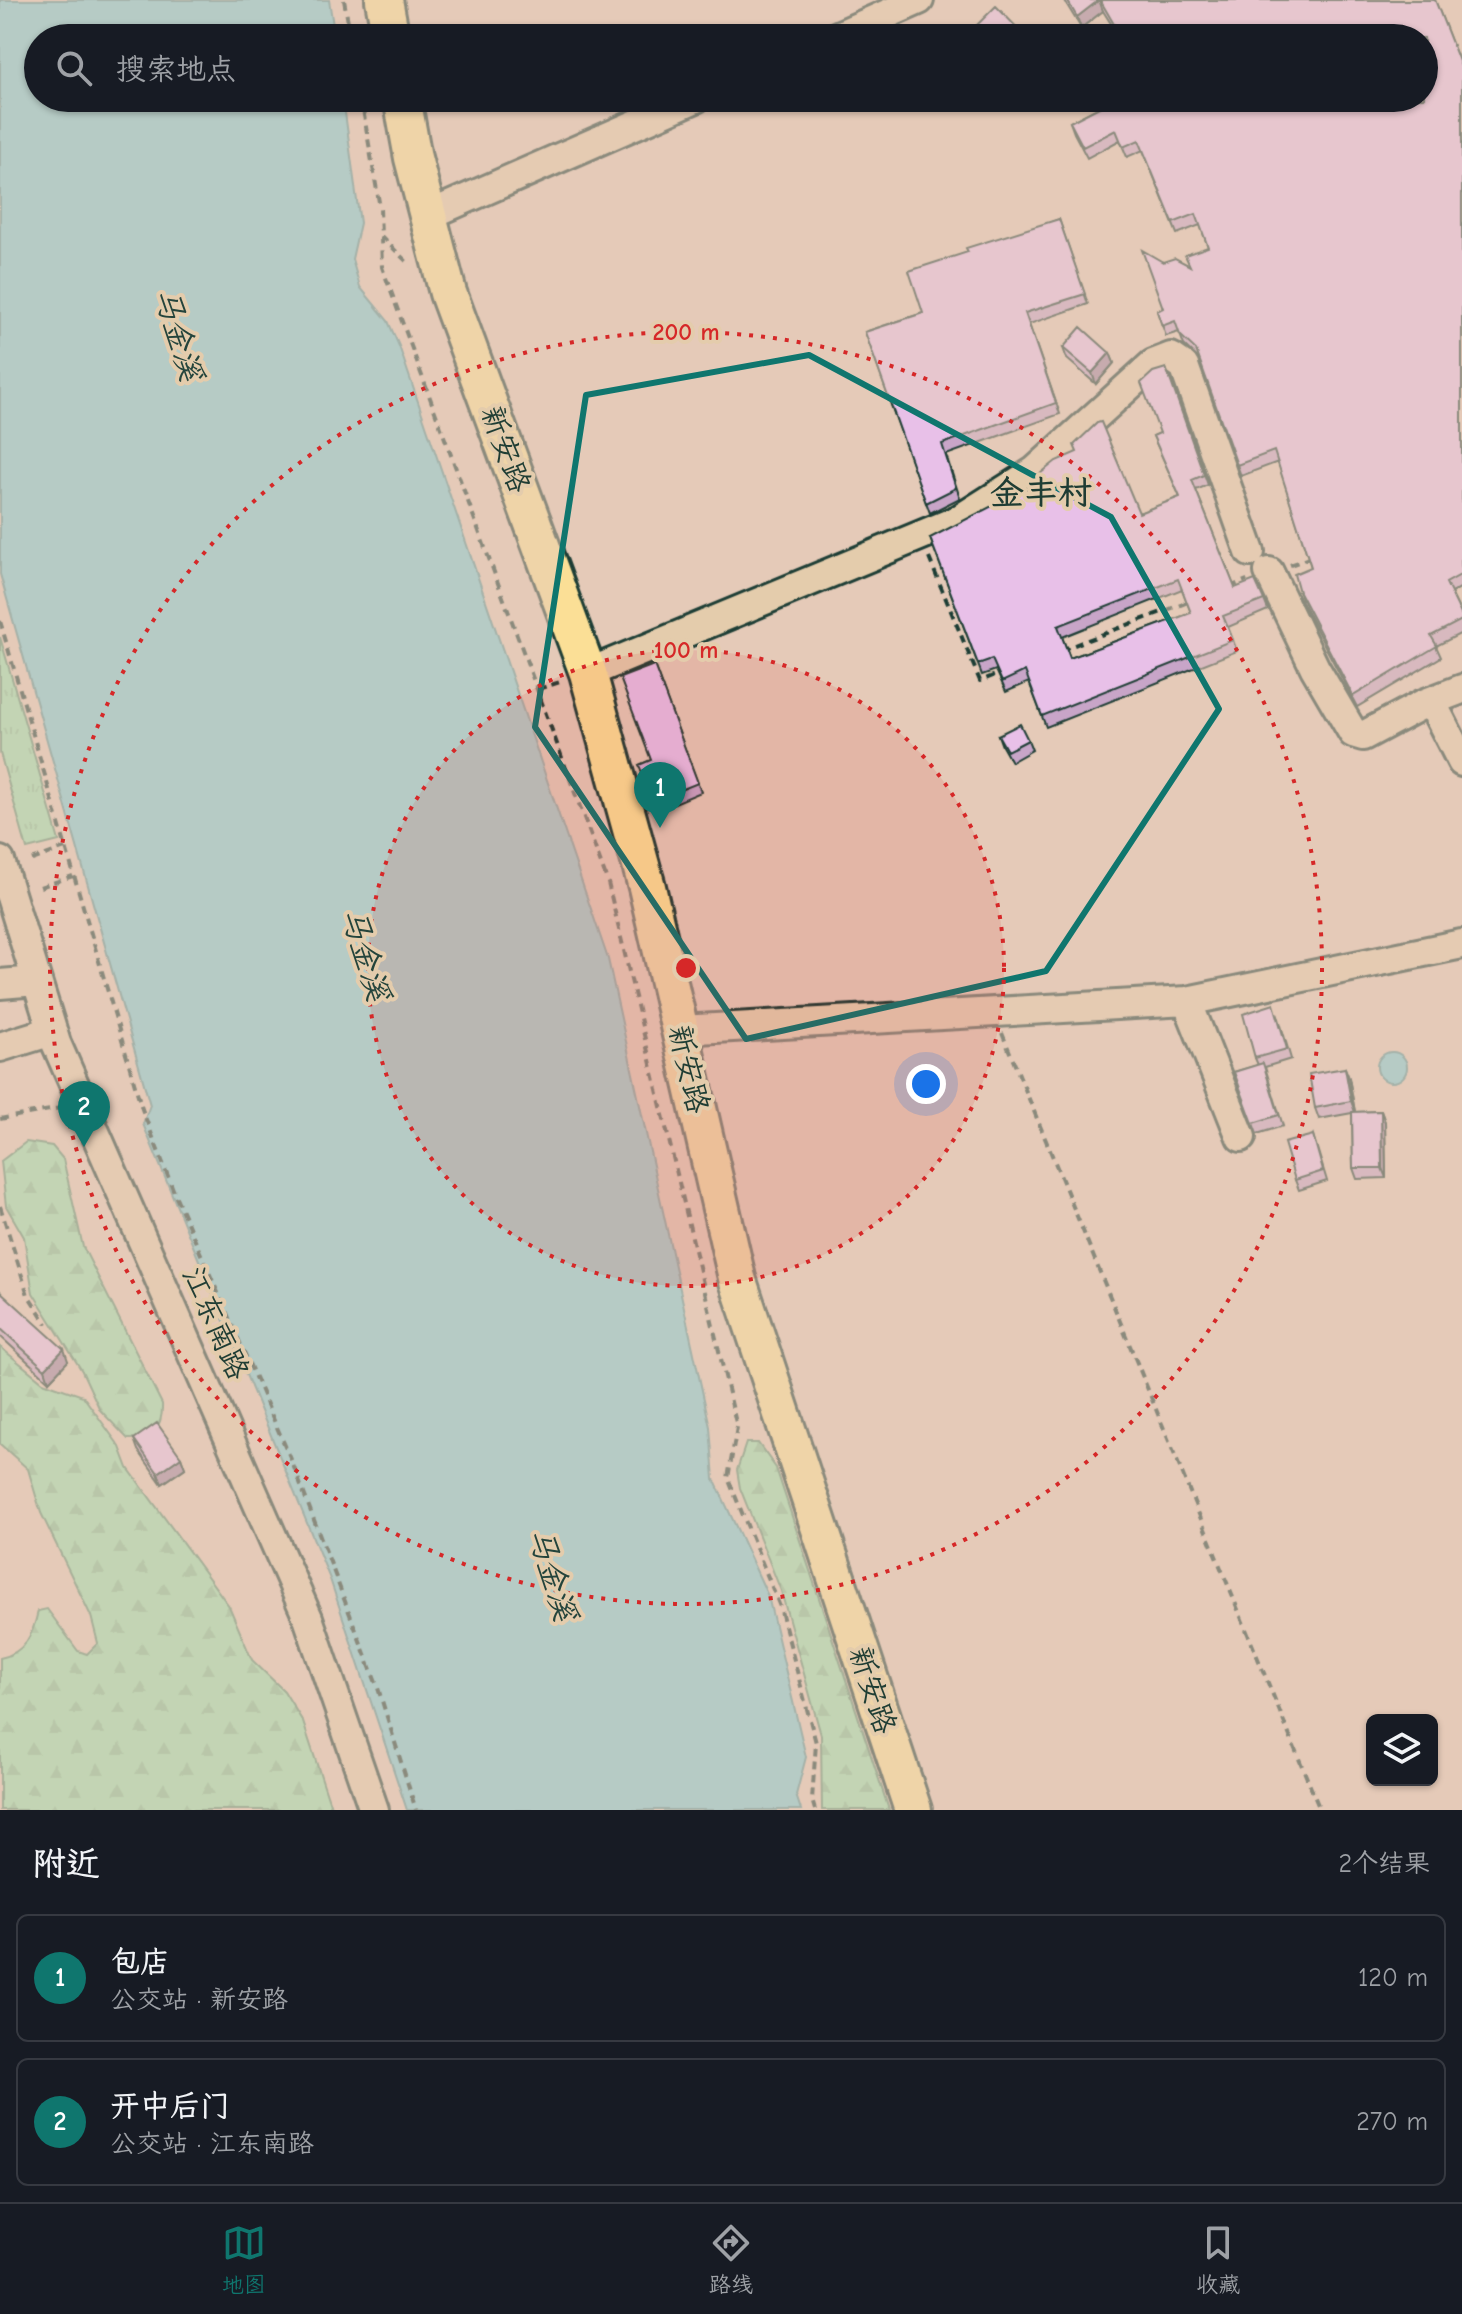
<!DOCTYPE html>
<html lang="zh">
<head>
<meta charset="utf-8">
<style>
  :root { --surface:#171b24; --page:#242831; --text:#f1f3f6; --muted:#9ea1a6; --line:#363941; --accent:#0f766e }
  body { margin:0; font-family:"Comic Neue","LXGW WenKai TC",sans-serif; background:var(--page); color:var(--text) }
  .controls { position:absolute; right:24px; bottom:24px; display:grid; overflow:hidden; border-radius:12px; box-shadow:0 2px 6px #0004 }
  .controls button { width:72px; height:72px; display:grid; place-items:center; padding:0; border:0; border-bottom:2px solid var(--line); background:var(--surface); color:var(--text); font:40px sans-serif }
  .you { position:absolute; left:926px; top:1084px; width:28px; height:28px; margin:-20px; border:6px solid #fff; border-radius:50%; background:#1a73e8; box-shadow:0 0 0 12px #1a73e833 }
  .badge { display:grid; place-items:center; width:52px; height:52px; border-radius:50%; background:var(--accent); color:#fff; font-size:26px; font-weight:700 }
  .pin { position:absolute; translate:-50% -66px; filter:drop-shadow(0 2px 4px #0008) }
  .pin::after { content:''; position:absolute; top:42px; width:28px; height:24px; background:inherit; clip-path:polygon(0 0,100% 0,50% 100%) }
  .list { margin:0; padding:0; list-style:none }
  h2 { display:flex; justify-content:space-between; align-items:center; height:104px; margin:0; padding:0 32px; font-size:34px }
  h2 small { font-size:26px; font-weight:400; color:var(--muted) }
  .list li { display:grid; grid-template-columns:52px 1fr auto; gap:24px; align-items:center; box-sizing:border-box; height:128px; margin:0 16px 16px; padding:0 16px; border:2px solid var(--line); border-radius:12px }
  .list b { display:block; font-size:30px; white-space:nowrap }
  .list p { margin:0; font-size:26px; white-space:nowrap; color:var(--muted) }
  .list em { font-size:26px; font-style:normal; color:var(--muted) }
  .icon { flex:none; width:44px; height:44px; fill:none; stroke:currentColor; stroke-width:2; stroke-linecap:round; stroke-linejoin:round }
  .map { position:relative; flex:none; width:1462px; height:1810px; overflow:hidden }
  .search { position:absolute; background:var(--surface); box-shadow:0 2px 6px #0004; left:24px; right:24px; top:24px; height:88px; display:flex; align-items:center; gap:20px; box-sizing:border-box; padding:0 28px; border-radius:44px; color:var(--muted); font-size:30px }
  .sheet { height:392px; background:var(--surface) }
  nav { display:flex; justify-content:space-around; align-items:center; box-sizing:border-box; height:112px; border-top:2px solid var(--line); background:var(--surface); font-size:22px; color:var(--muted) }
  nav a { display:grid; justify-items:center; gap:4px }
  nav .on { color:var(--accent) }
  .map>svg:first-child { display:block }
</style>
</head>
<body>
<div class="map">
<svg width="1462" height="1810" viewBox="0 0 1462 1810">
  <defs>
    <pattern id="forest-firs" width="22" height="20" patternUnits="userSpaceOnUse" patternTransform="scale(2)"><rect width="22" height="20" fill="#99e1af"/><path d="M5 1l3.5 6h-7zM16 11l3.5 6h-7z" fill="#83c297"/></pattern>
    <pattern id="park-tufts" width="24" height="20" patternUnits="userSpaceOnUse" patternTransform="scale(2)"><rect width="24" height="20" fill="#99e1af"/><path d="M3 7l-1-3M5 7V3M7 7l1-3M15 17l-1-3M17 17v-4M19 17l1-3" fill="none" stroke="#83c297"/></pattern>
  </defs>
  <rect width="100%" height="100%" fill="#e5cab8"/>
  <filter id="ink" filterUnits="userSpaceOnUse"><feTurbulence type="fractalNoise" baseFrequency=".0125" numOctaves="2"/><feDisplacementMap in="SourceGraphic" scale="16" xChannelSelector="R" yChannelSelector="G"/><feConvolveMatrix kernelMatrix="1 2 1 2 8 2 1 2 1" color-interpolation-filters="sRGB"/></filter>
  <g filter="url(#ink)">
    <!-- forest -->
    <path fill="url(#forest-firs)" stroke="#5c8f72" stroke-width="2" d="M26,1142l26,4 11,13 20,88 79,157c1,23 -9,36 -34,35l-28,-29 -18,-39 -49,-78 -9,-56 -18,-31 -5,-45z
      M0,1347l43,35 40,14 37,51 8,21 101,138 23,54 32,31 19,31 29,88h-332v-152c25,-5 33,-24 38,-47l9,-2 31,42 9,3 11,-11 -7,-27 -50,-103 -13,-44 -28,-25z
      M746,1443h12l18,25 113,342h-67l-1,-75 -40,-144 -41,-103 -3,-18z"/>
    <!-- park -->
    <path fill="url(#park-tufts)" stroke="#5c8f72" stroke-width="2" d="M0,637l59,204 -32,8 -27,-96z"/>
    <!-- water -->
    <path fill="#7bccd6" stroke="#569395" stroke-width="2" d="M0,0h329l6,38h-297v60h305l17,125 -8,36 8,28 28,34 11,25 209,613 102,468 4,52 54,117 38,161 -10,38 5,15h-394l-77,-231 -187,-455 7,-19 -150,-531z
      M1377 1067a15 15 0 1 1 30 0a15 15 0 1 1-30 0Z"/>
    <g fill="none" stroke-linecap="round" stroke-linejoin="round">
      <defs>
        <path id="minor" d="M833,38l86,-38
          M429,215l267,-117
          M1269,572l46,96 38,65 10,3 60,-32 12,5 27,53
          M588,673l370,-153 77,-49 118,-107 18,-7 13,9 66,186
          M1423,704l39,-15
          M0,861l56,182 252,575 66,192
          M0,984l37,-3
          M1187,1001l54,136
          M680,1030l507,-29 275,-57
          M0,1047l52,-16"/>
        <path id="major" d="M384,0l7,38
          M402,98l11,60 35,135 140,380 59,214 90,391 176,532"/>
      </defs>
      <!-- minor casing -->
      <use href="#minor" stroke="#1f3d34" stroke-width="34"/>
      <!-- major casing -->
      <use href="#major" stroke="#1f3d34" stroke-width="42"/>
      <!-- path -->
      <path stroke="#1f3d34" stroke-width="4" stroke-dasharray="8 6" stroke-linecap="butt" d="M344,0l7,38
        M361,98l19,110 2,59 226,616 129,544 -9,51 52,129 36,136 -4,57 3,10
        M381,236l29,29
        M929,558l51,123 21,-8
        M1290,565l22,-8
        M1230,587l17,-7
        M0,621l142,488 34,88 114,260 88,231 38,122
        M1061,650l130,-49
        M538,689l25,-8
        M32,860l33,-12
        M40,887l33,-11
        M1002,1033l318,777
        M0,1119l61,-11
        M0,1206l28,89 19,29"/>
      <!-- minor -->
      <use href="#minor" stroke="#e4ccac" stroke-width="28"/>
      <!-- major -->
      <use href="#major" stroke="#fbdf96" stroke-width="36"/>
    </g>
    <!-- wall -->
    <path fill="#c8a5c8" stroke="#1f3d34" stroke-width="2" fill-rule="evenodd" d="M1064,0h371l27,69v518l-11,6 11,23v17l-26,13 5,11 -84,50 -55,-105 -3,-10 12,-25 -33,-105 -37,14 -41,-116 -16,-15 -5,-13 -13,4 -9,-25 6,-3v-46l26,4 19,-19 -8,-22 -23,9 -34,-84 -16,7 -7,-17 -33,18 -13,-25 -4,-11 36,-18 -2,-6h320v-60h-304l-17,-27 -22,17z
      M1059,219l29,85 -59,20 31,90 -114,41 14,43 -30,15 -65,-181 58,-19 45,-61z
      M1063,348l47,5 4,10 -18,21 -29,-25z
      M1166,368l42,117 -12,5 39,98 29,12 4,10 -40,17 9,24 -191,76 -17,-45 -23,10 -10,-22 -14,5 -52,-137 209,-25 41,-16 -27,-61 7,-3zM1182,589l9,24 -121,45 -8,-21z
      M654,665l47,127 -45,19 -17,-46 12,-5z
      M998,735l30,5 4,10 -21,12 -9,-16z
      M1278,1015l13,44 -26,8 18,59 -26,8 -23,-62 24,-7 -3,-7z
      M1345,1068l4,10 6,34 26,-1 4,11 1,56 -29,1 -4,-11 -1,-55 -33,6 -4,-11z
      M1313,1135l14,46 -28,9 -4,-10z
      M0,1291l68,70 -19,20 -49,-45z
      M134,1439l47,18 4,11 -23,16 -24,-34z"/>
    <!-- shaded-wall -->
    <path fill="#a286a2" stroke="#1f3d34" stroke-width="2" d="M1099,0l4,11 -22,17 -4,-11z
      M967,98h10l-7,7z
      M989,98h11l-8,7z
      M1110,353l4,10 -18,21 -4,-11z
      M1345,1068l4,10 6,34 -4,-11z
      M1381,1111l4,11 1,56 -4,-10z
      M64,1349l4,12 -19,20 -4,-12z
      M181,1457l4,11 -23,16 -4,-11z"/>
    <!-- building -->
    <path fill="#e8c0e8" stroke="#1f3d34" stroke-width="2" fill-rule="evenodd" d="M1067,0h32l-22,17z
      M1100,0h335l27,69v490l-1,1 1,14 -16,9 16,33v4l-31,16 6,10 -84,50 -54,-104 -5,-18 17,-7 -37,-116 -37,14 -41,-115 -16,-15 -5,-14 -13,5 -5,-15 6,-3 -21,-58 21,12 12,-4 15,8 -5,-11 23,-8 -12,-33 -23,9 -34,-83 -16,7 -7,-17 -33,17 -13,-25 37,-19 -3,-5h320v-60h-302z
      M996,6l31,32h-63z
      M1059,219l26,75 -60,19 31,90 -114,41 14,44 -30,15 -61,-171 58,-19 -14,-42 59,-19 -2,-4z
      M1081,327l29,26 -18,20 -29,-25z
      M1166,368l38,107 -12,5 43,108 20,-8 9,20 -41,16 10,24 -191,76 -17,-45 -23,11 -10,-23 -14,5 -48,-126 101,-52 -1,-4 26,-21 21,-9 -3,-7 23,-22 4,-1 38,91 41,-16 -27,-61 7,-3 -19,-50 12,-11zM1178,579l13,34 -121,45 -12,-32z
      M654,665l44,118 -45,18 -14,-36 12,-5 -31,-82z
      M1020,724l8,16 -21,11 -9,-16z
      M1274,1004l13,45 -32,9 -12,-44z
      M1263,1063l16,52 -26,8 -19,-51z
      M1345,1068l6,33 -36,7 -6,-34z
      M1381,1111l1,57h-29l-1,-56z
      M1313,1135l10,36 -28,9 -11,-37z
      M0,1291l64,58 -19,20 -45,-41z
      M157,1423l24,34 -23,16 -24,-34z"/>
  </g>
  <!-- marked area -->
  <path d="M0 0H1462V1810H0ZM809,355l302,162 108,192 -173,262 -300,68 -211,-312 51,-332z" fill="#e5cab8" fill-opacity=".55" fill-rule="evenodd"/>
  <path fill="none" stroke="#0f766e" stroke-width="6" stroke-linejoin="round" d="M809,355l302,162 108,192 -173,262 -300,68 -211,-312 51,-332z"/>
  <!-- distance rings -->
  <circle cx="686" cy="968" r="318" fill="#d62828" fill-opacity=".12"/>
  <g fill="none" stroke="#d62828" stroke-width="4" stroke-dasharray="4 8">
    <circle cx="686" cy="968" r="318"/>
    <circle cx="686" cy="968" r="636"/>
  </g>
  <g text-anchor="middle" stroke-width="8" stroke-linejoin="round" paint-order="stroke">
    <!-- street labels -->
    <g font-size="30" fill="#1f3d34" stroke="#e4ccac">
      <text transform="translate(506 449) rotate(70)" y="10">新安路</text>
      <text transform="translate(689 1069) rotate(77)" y="10">新安路</text>
      <text transform="translate(216 1323) rotate(66)" y="10">江东南路</text>
      <text transform="translate(873 1690) rotate(72)" y="10">新安路</text>
    </g>
    <!-- water labels -->
    <g font-size="32" font-style="italic" fill="#24443c" stroke="#e4ccac">
      <text transform="translate(179 334) rotate(73)" y="11">马金溪</text>
      <text transform="translate(366 954) rotate(73)" y="11">马金溪</text>
      <text transform="translate(553 1574) rotate(73)" y="11">马金溪</text>
    </g>
    <!-- quarter labels -->
    <g font-size="34" font-weight="bold" fill="#1f3d34" stroke="#e4ccac">
      <text x="1041" y="504">金丰村</text>
    </g>
  </g>
  <circle cx="686" cy="968" r="12" fill="#d62828" stroke="#e4ccac" stroke-width="4"/>
  <g font-size="24" text-anchor="middle" font-weight="bold" fill="#d62828" stroke="#e4ccac" stroke-width="8" stroke-linejoin="round" paint-order="stroke">
    <text x="686" y="340">200 m</text>
    <text x="686" y="658">100 m</text>
  </g>
</svg>
<div class="controls">
<button><svg class="icon" aria-label="layers" viewBox="0 0 24 24"><path d="M12 4l9 5-9 5-9-5zM3 14l9 5 9-5"/></svg></button>
</div>
<div class="you"></div>
<div class="pin badge" style="left:660px;top:828px">1</div>
<div class="pin badge" style="left:84px;top:1147px">2</div>
<div class="search"><svg class="icon" aria-label="search" viewBox="0 0 24 24"><circle cx="10" cy="10" r="6"/><path d="M15 15l6 6"/></svg>搜索地点</div>
</div>
<section class="sheet">
<h2>附近<small>2个结果</small></h2>
<ul class="list">
<li><span class="badge">1</span><div><b>包店</b><p>公交站 · 新安路</p></div><em>120 m</em></li>
<li><span class="badge">2</span><div><b>开中后门</b><p>公交站 · 江东南路</p></div><em>270 m</em></li>
</ul>
</section>
<nav>
<a class="on"><svg class="icon" aria-label="map" viewBox="0 0 24 24"><path d="M3 6l6-2 6 2 6-2v14l-6 2-6-2-6 2zM9 4v14M15 6v14"/></svg>地图</a>
<a><svg class="icon" aria-label="directions" viewBox="0 0 24 24"><path d="M12 3l9 9-9 9-9-9zM9 14v-3h6M13 9l2 2-2 2"/></svg>路线</a>
<a><svg class="icon" aria-label="saved" viewBox="0 0 24 24"><path d="M7 4h10v16l-5-4-5 4z"/></svg>收藏</a>
</nav>
</body>
</html>
